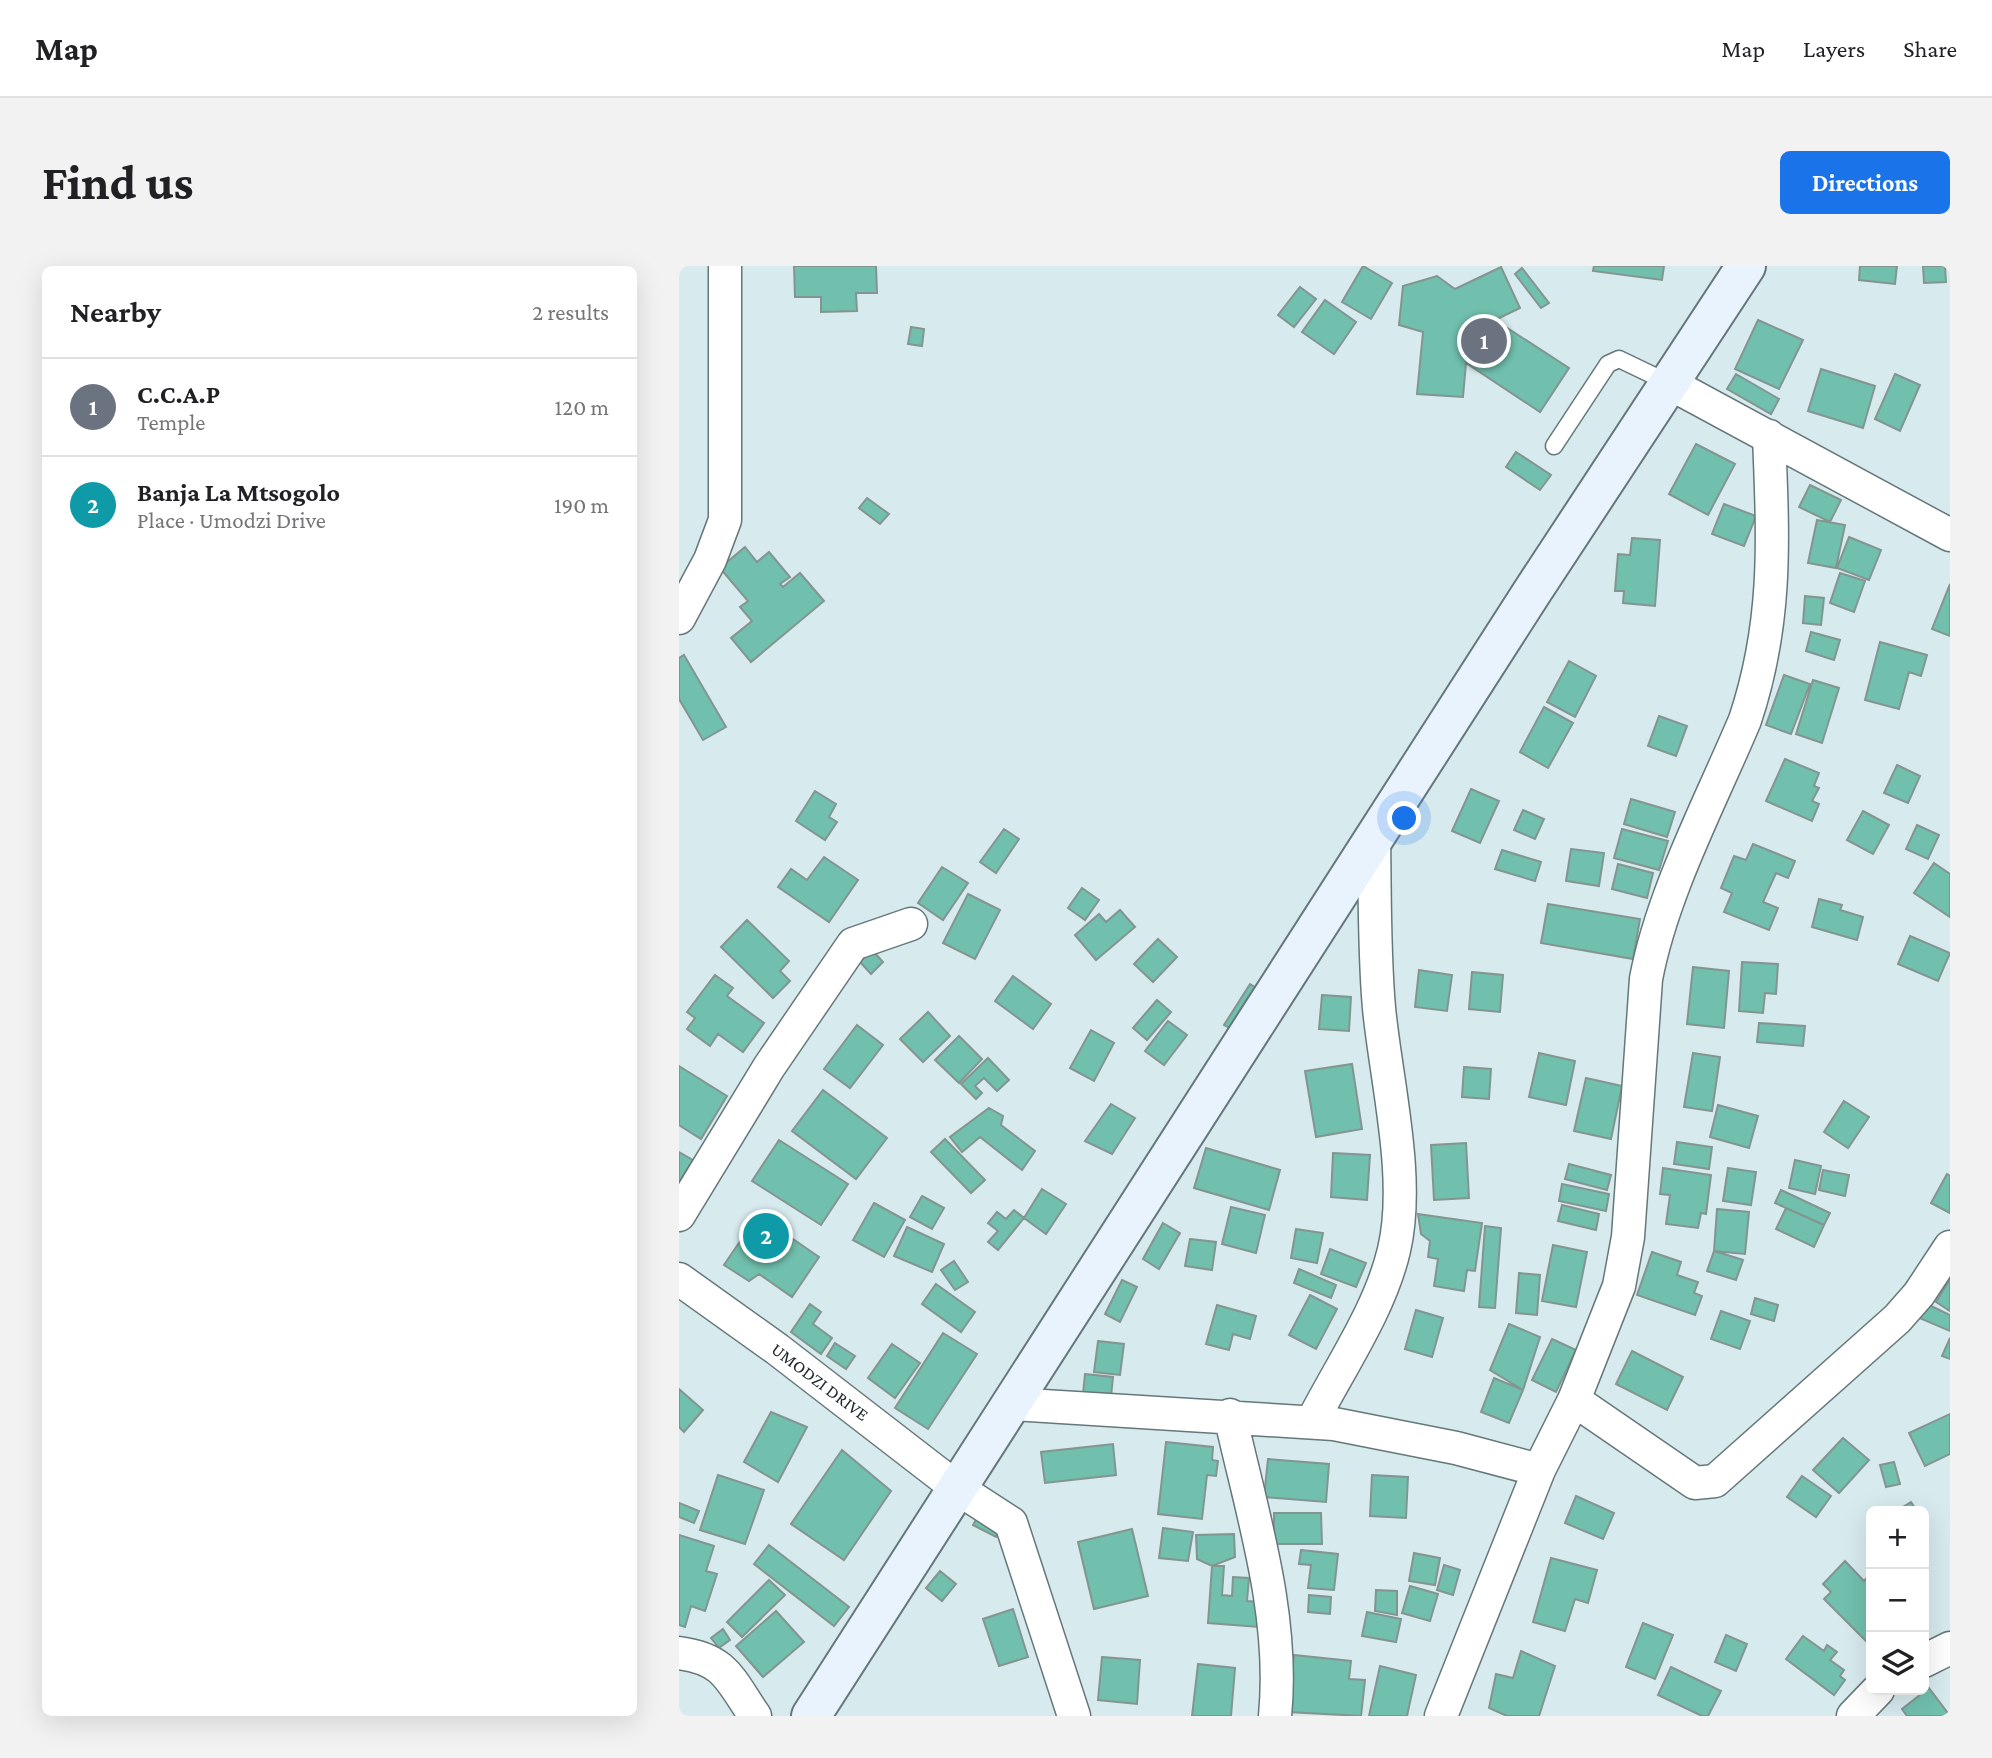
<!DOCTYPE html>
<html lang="en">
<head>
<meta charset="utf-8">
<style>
  :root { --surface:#fff; --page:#f2f2f2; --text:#202124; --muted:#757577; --line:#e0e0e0; --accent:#1a73e8 }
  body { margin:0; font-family:"Crimson Pro",serif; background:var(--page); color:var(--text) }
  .controls { position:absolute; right:21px; bottom:21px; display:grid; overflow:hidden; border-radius:10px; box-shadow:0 7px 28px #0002 }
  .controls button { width:63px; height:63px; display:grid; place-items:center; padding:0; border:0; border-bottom:2px solid var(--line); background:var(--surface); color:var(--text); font:35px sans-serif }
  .you { position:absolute; left:726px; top:553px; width:24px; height:24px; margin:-18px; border:5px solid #fff; border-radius:50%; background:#1a73e8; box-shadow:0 0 0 10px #1a73e833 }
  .badge { display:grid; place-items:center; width:46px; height:46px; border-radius:50%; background:var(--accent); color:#fff; font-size:23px; font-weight:700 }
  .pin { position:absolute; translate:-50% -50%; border:4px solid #fff; box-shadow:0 2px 7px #0006 }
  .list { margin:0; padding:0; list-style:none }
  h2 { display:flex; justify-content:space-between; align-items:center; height:91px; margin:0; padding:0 28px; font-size:30px }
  h2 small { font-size:23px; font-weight:400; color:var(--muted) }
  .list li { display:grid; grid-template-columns:46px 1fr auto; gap:21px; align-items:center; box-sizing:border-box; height:98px; padding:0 28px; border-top:2px solid var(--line) }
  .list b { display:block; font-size:26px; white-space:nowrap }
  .list p { margin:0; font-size:23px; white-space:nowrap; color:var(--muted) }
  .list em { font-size:23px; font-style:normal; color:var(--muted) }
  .icon { flex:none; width:38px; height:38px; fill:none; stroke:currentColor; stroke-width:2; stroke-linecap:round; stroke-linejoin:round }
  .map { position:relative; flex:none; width:1271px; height:1450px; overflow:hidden; border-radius:10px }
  header { display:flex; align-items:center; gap:42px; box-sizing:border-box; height:98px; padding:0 35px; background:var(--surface); border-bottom:2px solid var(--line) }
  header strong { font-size:33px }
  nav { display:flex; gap:38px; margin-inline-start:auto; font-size:24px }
  .intro { display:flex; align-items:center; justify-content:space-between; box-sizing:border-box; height:168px; padding:0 42px }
  h1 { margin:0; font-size:49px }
  .button { padding:18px 32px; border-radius:10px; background:var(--accent); color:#fff; font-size:24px; font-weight:700 }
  main { display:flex; gap:42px; padding:0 42px }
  aside { flex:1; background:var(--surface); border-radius:10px; box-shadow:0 7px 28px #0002 }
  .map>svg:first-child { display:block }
</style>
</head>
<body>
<header>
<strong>Map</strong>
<nav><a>Map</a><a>Layers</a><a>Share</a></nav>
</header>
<div class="intro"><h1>Find us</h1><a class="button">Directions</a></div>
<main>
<aside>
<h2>Nearby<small>2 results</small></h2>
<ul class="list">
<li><span class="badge" style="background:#6b7280">1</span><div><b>C.C.A.P</b><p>Temple</p></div><em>120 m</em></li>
<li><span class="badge" style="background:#0f9aa8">2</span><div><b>Banja La Mtsogolo</b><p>Place · Umodzi Drive</p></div><em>190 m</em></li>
</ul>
</aside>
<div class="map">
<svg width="1271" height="1450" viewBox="0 0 1271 1450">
  <rect width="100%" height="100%" fill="#d7eaee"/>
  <!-- building -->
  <path fill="#71bfad" stroke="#839590" stroke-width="2" d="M115,0h82l1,27h-21l1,18 -36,1v-15h-26z
    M684,0l29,17 -21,36 -29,-17z
    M915,0h70l-2,14 -69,-9z
    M1181,0h37l-2,18 -36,-4z
    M1244,0h22l1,16 -22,1z
    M822,1l19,41 -25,12 74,48 -29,44 -74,-49 -3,34 -46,-3 6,-62 -24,-7 4,-39 34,-10 18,13z
    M843,2l27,35 -8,5 -26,-34z
    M621,21l16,12 -22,28 -16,-12z
    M646,34l31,22 -22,32 -32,-22z
    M1079,54l45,20 -24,49 -44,-20z
    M232,61l13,2 -2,17 -14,-2z
    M1142,103l54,17 -12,42 -55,-17z
    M1057,108l43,25 -8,15 -44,-25z
    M1216,108l25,11 -20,46 -25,-12z
    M1017,178l39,20 -27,51 -39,-21z
    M837,186l35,23 -11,15 -34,-23z
    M1131,219l31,15 -11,22 -31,-15z
    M188,232l22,16 -9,10 -21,-16z
    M1045,238l32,12 -12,30 -32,-12z
    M1138,254l28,5 -9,43 -28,-5z
    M1170,271l32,13 -12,30 -32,-12z
    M953,272l28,2 -5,66 -32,-3 1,-12h-9l3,-37 12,1z
    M66,281l12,15 12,-10 21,25 -10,7 3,3 17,-14 24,28 -73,61 -20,-24 21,-17 -12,-14 8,-6 -28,-33z
    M1161,307l25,8 -11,31 -24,-9z
    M1271,318v52l-18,-7z
    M1126,330l19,2 -3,27 -18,-2z
    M1132,366l29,8 -6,20 -28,-9z
    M1201,376l47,13 -6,21 -12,-4 -10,37 -34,-9z
    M5,389l42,72 -23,13 -24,-41v-41z
    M890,395l27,15 -21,41 -28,-15z
    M1105,409l26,9 -19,50 -25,-9z
    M1134,414l26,8 -17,55 -26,-9z
    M865,441l29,16 -25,45 -28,-16z
    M980,450l28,10 -11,30 -28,-10z
    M1106,493l34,14 -5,13 5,2 -7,13 7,3 -7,17 -46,-20z
    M1218,499l23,11 -12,27 -24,-10z
    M792,523l28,12 -19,42 -28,-12z
    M136,525l21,13 -7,13 8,5 -12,18 -29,-19z
    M952,533l44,13 -8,25 -43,-13z
    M844,544l21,9 -9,20 -21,-9z
    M1184,545l26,14 -16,29 -26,-14z
    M1238,559l22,10 -11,24 -22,-10z
    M325,563l15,10 -23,34 -16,-11z
    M943,563l46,12 -9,29 -45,-12z
    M1074,578l42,17 -7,17 -12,-5 -13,29 15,6 -9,22 -45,-18 8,-19 -11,-5 13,-32 12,4z
    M892,583l33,4 -5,33 -33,-5z
    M823,584l39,12 -6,19 -40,-12z
    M145,591l34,23 -29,42 -51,-35 13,-18 16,11z
    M1255,597l16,11v43l-36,-24z
    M939,598l35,9 -6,25 -35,-9z
    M263,601l26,16 -25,37 -25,-17z
    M403,622l17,12 -14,20 -17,-12z
    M289,628l32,16 -25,49 -32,-16z
    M1140,633l23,6 -2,5 23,7 -6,23 -45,-13z
    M869,638l92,15 -7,40 -92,-16z
    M441,644l15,17 -39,33 -21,-25 24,-21 7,8z
    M68,654l42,41 -9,10 10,10 -17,17 -52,-51z
    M1231,670l40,17 -12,28 -40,-17z
    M479,673l19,18 -24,25 -19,-18z
    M193,684l11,12 -12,12 -11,-12z
    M1063,696l36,2 -2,30 -11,-1 -2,20 -24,-2z
    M1014,701l36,4 -5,57 -37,-4z
    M740,704l33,5 -5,36 -32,-4z
    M793,706l31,3 -3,37 -31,-3z
    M36,709l18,13 -6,8 37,27 -21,29 -25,-18 -8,12 -23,-17 8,-11 -8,-6z
    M334,710l38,28 -18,25 -38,-28z
    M571,718l16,10 -26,40 -16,-9z
    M643,729l29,2 -2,34 -30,-2z
    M478,734l14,12 -24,28 -14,-12z
    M249,746l22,24 -27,26 -23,-23z
    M489,755l19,14 -23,30 -19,-14z
    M1080,757l46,3 -2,20 -46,-4z
    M178,759l26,20 -33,43 -26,-19z
    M412,764l23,13 -20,38 -24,-13z
    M280,770l23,23 -23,24 -24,-23z
    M860,787l36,8 -9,44 -37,-8z
    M1014,787l27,4 -8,54 -28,-4z
    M309,792l21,22 -12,11 -13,-13 -9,8 7,7 -6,6 -15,-15z
    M673,798l10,65 -46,8 -11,-66z
    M0,800l48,30 -26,43 -22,-14z
    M785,801l27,2 -2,30 -27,-2z
    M907,812l36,8 -11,53 -37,-8z
    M144,824l64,48 -31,41 -64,-48z
    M1165,835l25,16 -21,31 -24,-16z
    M432,838l24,14 -23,36 -27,-13z
    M1039,839l40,11 -9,32 -39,-11z
    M310,842l14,8 -2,9 34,26 -13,19 -42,-33 -18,15 -12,-15z
    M266,873l40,41 -14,13 -40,-41z
    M100,874l69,44 -27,41 -69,-44z
    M998,876l35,5 -3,22 -35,-5z
    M787,877l3,55 -35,2 -3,-55z
    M527,882l74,22 -11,40 -75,-22z
    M0,886l14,8 -14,22z
    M654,887l37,2 -3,45 -36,-3z
    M1116,894l26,6 -6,28 -26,-6z
    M890,898l42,11 -4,15 -42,-11z
    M984,902l48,7 -5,39 -5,-1 -3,15 -32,-4 4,-29 -10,-1z
    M1049,902l28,4 -5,33 -28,-4z
    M1144,904l26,5 -4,21 -26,-6z
    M1268,908l3,2v37l-19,-10z
    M883,918l47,10 -3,17 -47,-10z
    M363,923l24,15 -20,30 -22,-16z
    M1102,924l49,23 -6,12 -49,-22z
    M243,930l22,12 -12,21 -22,-12z
    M195,937l31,17 -21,37 -31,-17z
    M883,939l37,9 -3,16 -38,-9z
    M552,941l34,8 -9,38 -34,-9z
    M1107,942l38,17 -10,22 -38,-18z
    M1038,943l32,3 -4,42 -31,-3z
    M335,944l10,8 -26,32 -10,-8 10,-11 -10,-8 9,-11 9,7z
    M739,948l64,9 -7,48 -8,-1 -3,21 -30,-5 4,-27 -10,-2 2,-16 -9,-7z
    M79,949l61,42 -27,40 -33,-23 -10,7 -25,-16z
    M484,957l17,10 -21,36 -16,-10z
    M806,960l16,2 -6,80 -16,-1z
    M228,961l37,17 -12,28 -38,-16z
    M617,963l27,4 -6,30 -26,-5z
    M511,973l26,3 -4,28 -27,-4z
    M874,979l34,7 -11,55 -34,-6z
    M651,983l36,14 -10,24 -35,-13z
    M1035,985l29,9 -7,20 -29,-9z
    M973,986l29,10 -4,13 21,7 -4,11 8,3 -7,19 -58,-20z
    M275,995l14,21 -13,8 -14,-20z
    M620,1003l37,16 -5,13 -37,-15z
    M840,1007l21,2 -3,40 -21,-2z
    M1271,1013v32l-14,-9z
    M443,1014l15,7 -17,35 -15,-8z
    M257,1018l39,28 -14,20 -39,-28z
    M631,1029l27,14 -21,40 -27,-14z
    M1076,1032l23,7 -4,16 -23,-7z
    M131,1038l11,8 -8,12 19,14 -11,16 -30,-22z
    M538,1039l39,11 -6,23 -17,-5 -4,16 -23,-6z
    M1250,1039l21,10v16l-33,-14z
    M737,1044l27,8 -11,39 -27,-8z
    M1042,1045l29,10 -10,28 -29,-10z
    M830,1058l31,13 -17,53 -33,-20z
    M264,1067l34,21 -49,75 -33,-21z
    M1271,1072v21l-8,-3z
    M873,1073l24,11 -20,42 -24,-12z
    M419,1075l26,3 -4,31 -26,-3z
    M156,1077l20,13 -9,13 -19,-13z
    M213,1078l28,19 -25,35 -27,-20z
    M953,1085l51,26 -16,33 -51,-26z
    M406,1108l28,3 -2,20 -28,-3z
    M815,1112l29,12 -14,33 -28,-11z
    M0,1123l24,21 -19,22 -5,-5z
    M92,1146l36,15 -29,55 -34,-20z
    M1271,1148v40l-25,12 -16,-33z
    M1164,1172l26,22 -30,33 -26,-23z
    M487,1176l47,5 -1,13 6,1 -2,15 -9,-1 -5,44 -44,-5z
    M434,1178l3,31 -71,8 -4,-31z
    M163,1184l49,41 -47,69 -53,-36z
    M589,1193l61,5 -3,38 -62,-5z
    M1215,1196l6,22 -14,3 -6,-22z
    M39,1209l46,15 -19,54 -45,-14z
    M693,1209l36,2 -2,41 -36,-2z
    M1123,1210l29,20 -15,21 -29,-20z
    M897,1230l38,17 -11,26 -38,-16z
    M1232,1236l6,9h-21z
    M0,1237l20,8 -5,12 -15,-6z
    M303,1243l22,13 -8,15 -23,-12z
    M595,1247h47l1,31h-48z
    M484,1262l30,4 -5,29 -29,-3z
    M453,1263l16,67 -54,13 -16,-67z
    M555,1268l1,23 -23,9 -15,-7 -1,-24z
    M0,1269l35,11 -8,25 11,3 -12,37 -14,-5 -6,21 -6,-2z
    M90,1279l80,62 -15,19 -80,-62z
    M622,1284l37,4 -4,36 -26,-2 3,-23 -12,-1z
    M735,1287l26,5 -5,27 -26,-4z
    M872,1292l46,12 -9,33 -13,-4 -10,32 -32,-9z
    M1166,1295l19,20 7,-7v72l-47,-47 7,-7 -8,-8z
    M765,1299l16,5 -7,25 -16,-5z
    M533,1300h12l-2,29 10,1 1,-19 16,1 -2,23 14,1 -2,25 -51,-4z
    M261,1305l16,13 -14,17 -16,-13z
    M90,1314l16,15 -43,42 -15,-15z
    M731,1320l28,8 -8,27 -28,-8z
    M697,1324l21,1v24l-22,-4z
    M630,1329l22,2 -1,17 -22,-2z
    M334,1343l15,48 -29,9 -16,-47z
    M97,1345l28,31 -41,35 -27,-31z
    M688,1346l34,7 -5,23 -34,-6z
    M964,1357l30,12 -18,44 -29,-12z
    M44,1363l7,11 -11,8 -8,-10z
    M1047,1369l21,9 -11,27 -21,-9z
    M1124,1370l21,15 3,-6 10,7 -7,8 14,10 -4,6 5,4 -11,15 -48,-36z
    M842,1385l34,15 -16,50h-32l-18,-8 7,-34 17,4z
    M615,1389l57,6 -2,18 16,1 -4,36 -73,-4z
    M423,1391l38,3 -3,44 -39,-4z
    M519,1398l37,4 -4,48h-39z
    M701,1400l36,9 -9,41h-38z
    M992,1401l50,24 -13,25h-6l-44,-21z
    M1250,1422l21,28h-43l-5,-7z"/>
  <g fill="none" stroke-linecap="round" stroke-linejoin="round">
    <defs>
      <path id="lane" d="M875,180l54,-82 11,-5 48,23"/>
      <path id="street" d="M988,116l283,153
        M0,352l31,-58 15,-40v-254
        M0,949l90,-148 84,-123 58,-20
        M0,1013l98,70 180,139 54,35 63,193
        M895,1134l121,83 20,-2 182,-162 22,-25 31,-47
        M333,1138l322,20 122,24 83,22
        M551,1149c22,99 55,200 45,301
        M633,1156c28,-55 68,-112 82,-172 17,-72 -8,-169 -15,-242 -5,-56 -4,-114 -5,-170
        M0,1387c47,6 51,27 76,63
        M1245,1395l26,-13
        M762,1450l98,-246 35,-70 45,-114 9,-49 18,-258c16,-86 65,-178 99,-259 33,-99 28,-182 24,-284
        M1174,1450l25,-26"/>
      <path id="secondary" d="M132,1450l721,-1124 214,-326"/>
    </defs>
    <!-- lane casing -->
    <use href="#lane" stroke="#66777b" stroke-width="19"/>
    <!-- street casing -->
    <use href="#street" stroke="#66777b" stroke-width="35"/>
    <!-- secondary casing -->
    <use href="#secondary" stroke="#66777b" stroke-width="42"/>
    <!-- lane -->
    <use href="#lane" stroke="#fff" stroke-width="16"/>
    <!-- street -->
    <use href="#street" stroke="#fff" stroke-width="32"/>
    <!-- secondary -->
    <use href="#secondary" stroke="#e8f3fe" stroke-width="38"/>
  </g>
  <g text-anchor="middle" stroke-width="6" stroke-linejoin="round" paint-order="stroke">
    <!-- street labels -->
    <g font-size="18" fill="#21292a" stroke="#fff">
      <text transform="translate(141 1116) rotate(37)" y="6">UMODZI DRIVE</text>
    </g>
  </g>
</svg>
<div class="controls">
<button>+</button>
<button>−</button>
<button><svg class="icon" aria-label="layers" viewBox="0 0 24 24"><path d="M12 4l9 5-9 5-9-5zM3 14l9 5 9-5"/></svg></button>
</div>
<div class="you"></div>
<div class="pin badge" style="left:805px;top:75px;background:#6b7280">1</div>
<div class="pin badge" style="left:87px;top:970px;background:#0f9aa8">2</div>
</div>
</main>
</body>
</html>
